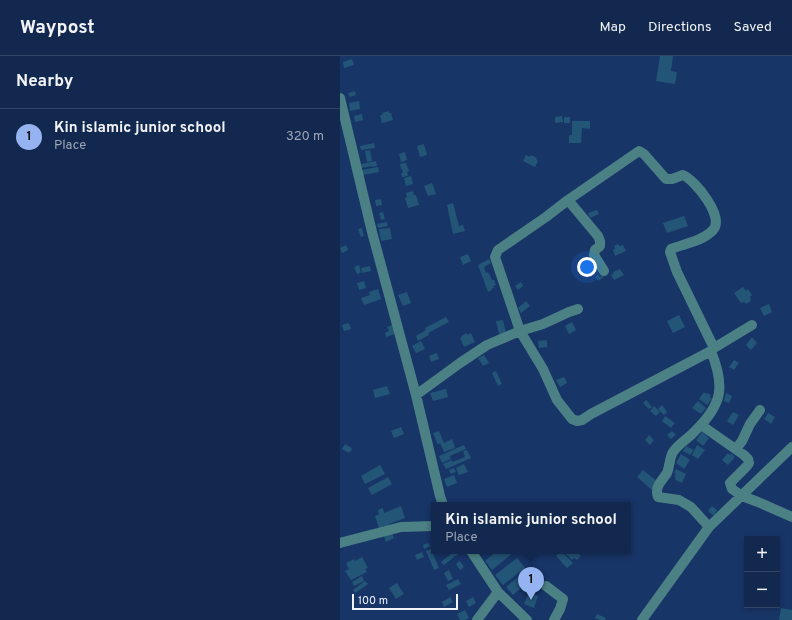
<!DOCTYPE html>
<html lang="en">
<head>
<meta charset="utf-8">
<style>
  :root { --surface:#12284e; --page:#1b3055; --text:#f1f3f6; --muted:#9ca6b6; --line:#314466; --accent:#95b2f1 }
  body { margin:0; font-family:Overpass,sans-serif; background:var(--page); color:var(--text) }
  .controls { position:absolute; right:12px; bottom:12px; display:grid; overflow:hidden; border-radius:0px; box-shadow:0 2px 6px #0003 }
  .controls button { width:36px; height:36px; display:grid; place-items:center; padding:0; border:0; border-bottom:1px solid var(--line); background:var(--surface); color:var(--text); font:20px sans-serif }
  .scale { position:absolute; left:12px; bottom:10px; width:106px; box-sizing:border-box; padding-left:4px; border:2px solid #eff2f9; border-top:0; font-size:11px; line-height:14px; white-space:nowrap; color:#eff2f9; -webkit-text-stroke:3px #183568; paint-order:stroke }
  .you { position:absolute; left:247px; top:211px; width:14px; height:14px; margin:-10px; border:3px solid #fff; border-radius:50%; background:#1a73e8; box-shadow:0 0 0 6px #1a73e833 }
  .badge { display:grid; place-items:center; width:26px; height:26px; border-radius:50%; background:var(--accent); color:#111; font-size:13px; font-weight:700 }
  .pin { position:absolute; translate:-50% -33px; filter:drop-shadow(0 1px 2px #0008) }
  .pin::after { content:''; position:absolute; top:21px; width:14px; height:12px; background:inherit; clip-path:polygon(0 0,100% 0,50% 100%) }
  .popup { position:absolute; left:91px; top:446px; width:200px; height:52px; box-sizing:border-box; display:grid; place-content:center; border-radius:0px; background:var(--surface); filter:drop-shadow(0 1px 3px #0005); font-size:13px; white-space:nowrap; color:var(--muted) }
  .popup b { font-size:15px; color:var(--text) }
  .popup::after { content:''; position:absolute; left:50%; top:100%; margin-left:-8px; border:8px solid transparent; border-top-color:var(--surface) }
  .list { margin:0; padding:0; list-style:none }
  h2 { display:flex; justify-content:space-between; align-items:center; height:52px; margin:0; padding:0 16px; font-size:17px }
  h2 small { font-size:13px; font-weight:400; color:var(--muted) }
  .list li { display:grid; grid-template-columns:26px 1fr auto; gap:12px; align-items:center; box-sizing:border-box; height:56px; padding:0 16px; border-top:1px solid var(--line) }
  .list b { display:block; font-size:15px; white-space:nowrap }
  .list p { margin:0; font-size:13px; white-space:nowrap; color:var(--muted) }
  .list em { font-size:13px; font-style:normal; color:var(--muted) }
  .map { position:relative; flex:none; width:452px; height:564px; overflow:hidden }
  header { display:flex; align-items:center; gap:24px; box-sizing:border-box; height:56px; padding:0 20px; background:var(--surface); border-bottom:1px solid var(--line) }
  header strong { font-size:19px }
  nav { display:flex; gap:22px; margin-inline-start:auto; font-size:14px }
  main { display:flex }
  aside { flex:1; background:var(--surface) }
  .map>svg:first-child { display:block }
</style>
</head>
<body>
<header>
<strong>Waypost</strong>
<nav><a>Map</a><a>Directions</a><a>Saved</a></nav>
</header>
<main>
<aside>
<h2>Nearby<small></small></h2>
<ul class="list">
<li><span class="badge">1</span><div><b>Kin islamic junior school</b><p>Place</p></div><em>320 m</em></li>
</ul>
</aside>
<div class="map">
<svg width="452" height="564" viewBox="0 0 452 564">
  <rect width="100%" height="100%" fill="#183568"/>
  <!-- building -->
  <path fill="#235577" d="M320,0h13l-2,15 6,1 -2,12 -19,-3z
    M12,3l2,6 -10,3 -1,-6z
    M15,35l1,4 -6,2 -2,-4z
    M19,45l1,8 -10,2 -1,-8z
    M49,55v2h2l2,7 -11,3 -2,-8h3l-1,-2z
    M22,58l1,6 -8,2 -1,-6z
    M222,60l1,6 -8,1v-6z
    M224,61h6v6h-6z
    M232,65h18v8l-8,-1 -1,15h-12v-8h3z
    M34,87l1,5 -14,2 -1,-4z
    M84,88l3,11 -7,2 -3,-11z
    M30,94l2,11 -5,1 -2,-11z
    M65,96l2,8 -6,2 -2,-8z
    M186,99l4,2 1,-2 6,3 -1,1 2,2 -3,6 -12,-6z
    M36,105l1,5 -5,1v-1l-10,2 -1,-4z
    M66,107l3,8 -2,1 1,4 -6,1 -1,-4h2l-1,-4h-1l-1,-5z
    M38,111l1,5 -16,3 -1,-5z
    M71,120l2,8 -7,2 -2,-8z
    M92,127l4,11 -8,2 -4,-10z
    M73,135l1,4h2l3,10 -11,3 -3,-10 2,-1 -1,-4z
    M41,143l1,6 -6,1 -1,-6z
    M113,147l6,23 4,-1 2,6 -12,3 -6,-29z
    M257,154l2,4 -9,4 -2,-5z
    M43,156l2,7 -4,1 -2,-7z
    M344,160l4,10 -21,7 -4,-10z
    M47,166l1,4 -10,2 -1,-4z
    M22,172l2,8 -3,1 -3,-8z
    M50,172l2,11 -11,2 -2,-12z
    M278,188l2,2 3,-1 3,6 -11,5 -2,-6 2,-2 -1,-2z
    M6,189l2,5 -6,3 -2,-5z
    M128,198l3,7 -8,4 -3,-8z
    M149,203l2,4 -7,4 2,6 2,-1 4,8h2l2,5 -3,1 1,2 -3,1 1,1 -4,2 -10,-27z
    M19,209l2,8 -4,1 -3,-7z
    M30,210l1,5 -9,2 -1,-5z
    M280,213l4,6 -10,5 -3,-5 3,-2 -1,-1z
    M258,219l2,2 2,-2 2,2 -6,4 -3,-4z
    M24,225l2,7 -7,2 -2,-7z
    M181,226l2,4 -5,4 -3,-4z
    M403,231l3,4 2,-2 4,6 -2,2 1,4 -5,3 -2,-2 -3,1 -7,-10z
    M38,233l3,10 -17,6 -3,-7 9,-3 -1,-3z
    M67,236l4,11 -8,3 -5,-11z
    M186,245l4,5 -9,7 -3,-5z
    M429,248l3,8 -8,4 -4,-8z
    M339,259l6,12 -12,6 -6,-12z
    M106,261l3,5 -21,11 1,2 -11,6 -2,-5 10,-6 -1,-2z
    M163,264l3,13 -7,1 -3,-13z
    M232,266l4,8 -7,4 -4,-8z
    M9,267l2,6 -7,2 -2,-6z
    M52,269l3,9 -9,3 -1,-4 4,-2 -2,-4z
    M127,277v2l4,-2 4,9 -11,5 -4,-9 2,-1 -1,-1z
    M412,281l5,6 -6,7 -5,-5z
    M207,284v7l-8,1 -1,-7z
    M81,285l4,8 -9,4 -4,-7z
    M97,297l2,6 -8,3 -2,-6z
    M144,299l5,8 -6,3 -5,-8z
    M394,304l5,3 -5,7 -5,-3z
    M156,315l6,13 -4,2 -6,-13z
    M224,321l3,6 -7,4 -4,-7z
    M47,330l3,8 -15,4 -2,-8z
    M106,333l2,8 -15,4 -3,-8z
    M364,336l2,2 1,-1 4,2 -1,2 2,2 -5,6 -8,-6z
    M386,337l6,3 -3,7 -5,-2z
    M306,344l6,7 -3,2 -6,-6z
    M358,345l8,7 -5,6 -9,-6z
    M322,349l5,7 -3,3 -6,-6z
    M314,350l6,6 -4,4 -6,-5z
    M393,356l6,3 -6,10 -6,-4z
    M428,357l7,4 -4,7 -7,-5z
    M325,360l10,7 -4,5 -9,-7z
    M61,371l3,7 -10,4 -3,-7z
    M99,375l5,12 8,-4 3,9 -11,4 -4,-9 -2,2 -5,-12z
    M332,375l4,4 -5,4 -4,-4z
    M362,376l7,6 -6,8 -7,-6z
    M309,379l5,5 -4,5 -5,-5z
    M5,388l7,4 -1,4 -2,-1v2l-7,-4z
    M124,389l2,4 -16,7 1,3 -9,4 -3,-7z
    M357,389l8,5 -7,9 -6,-4z
    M346,390l8,4 -4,5 -7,-4z
    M127,394l4,8 -25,11 -3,-5 9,-4v2l13,-5 -2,-6z
    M388,397l2,2 2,-1 3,3 -7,8 -6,-5z
    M341,398l9,6 -6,9 -8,-6z
    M124,408l4,8 -9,3 -3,-7z
    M40,409l5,9 -20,10 -4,-8z
    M114,412l2,4 -5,2 -2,-4z
    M336,413l10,5 -4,9 -7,-3 1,-2 -2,-1 2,-3 -2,-1z
    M303,414l15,12 -6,8 -15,-13z
    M114,419l3,8 -10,4 -3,-8z
    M48,421l4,7 -20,11 -4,-7z
    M61,450l4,12 -16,6 1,4 -4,2 -2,-4 -5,2 -4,-12 4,-2 -1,-4 5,-2 1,5z
    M372,450l5,4 -3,6 -6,-5z
    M52,477l2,5 -8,4 -2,-6z
    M88,487l2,3 -6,3 -1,-4z
    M91,493l8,19 -5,2 -8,-19z
    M115,495l3,3 -14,11 -3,-3z
    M157,495h15l1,2 -21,17 -7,-9z
    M221,495l12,12 -6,5 -11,-12z
    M223,495h19l-3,3 2,2 -4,4 -3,-2 -2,2z
    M82,496l2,5 -7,3 -2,-5z
    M22,501l6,11 -3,1 2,3 -16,8 -6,-9 4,-2 -3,-6 8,-4 1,2z
    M177,502l8,10 -22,17 -8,-10z
    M120,505l4,6 -4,3 -4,-6z
    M109,514l4,9 -5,2 -4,-8z
    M193,514l10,10 -3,2 -10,-10z
    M183,517l6,8 -16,14 -7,-8z
    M22,520l2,5 -10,5 -2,-4z
    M118,523l3,5 -12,6 -3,-5z
    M25,525l3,3 -13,9 -2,-3z
    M57,527l7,11 -8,5 -7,-11z
    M191,527l3,4 -5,5 9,4 -4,12 -10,-4 5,-12 -4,-6z
    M110,541l3,5 -9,5 -2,-5z
    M133,541l3,6 -7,4 -3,-6z
    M441,552l11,2v10h-13z
    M125,554l4,8 -4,2h-5l-3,-6z
    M257,558l9,4 -1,2h-5l-5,-2z"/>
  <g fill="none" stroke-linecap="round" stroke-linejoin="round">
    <!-- minor -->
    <path stroke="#4b8185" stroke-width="10" d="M0,42l32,134 44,163 24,101 3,9
      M228,144l-22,17 -48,33 -3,7 25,74 23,38 14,31 15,19 5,2 5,-1 9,-6 120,-63
      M264,215l-10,-16 1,-5 5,-4v-5l-2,-5 -30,-36 71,-49 5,3 22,25h6l11,-4c12,5 42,42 30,55 -10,11 -29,14 -42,19l-1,3 7,20 37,76 -3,3c14,35 12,53 -16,80 -7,8 -16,12 -22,21 -4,7 -3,14 -6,21 -5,8 -13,14 -9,24l21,3 12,7 18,20
      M374,292l38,-23
      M76,339l44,-32 27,-18 33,-14 23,-7 26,-12 9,-3
      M361,369l43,30 4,4 1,4 -2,3 -17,17 2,6 10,7 16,6 34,15
      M396,393l6,-8 8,-17 10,-14
      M0,487l61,-16 33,-1
      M131,495l27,41 29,28
      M206,530l17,13 -3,10 -6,11
      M137,564l21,-28
      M302,564l67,-93 83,-80"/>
  </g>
</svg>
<div class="controls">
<button>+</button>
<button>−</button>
</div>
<div class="scale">100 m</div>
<div class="you"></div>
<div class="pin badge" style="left:191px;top:544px">1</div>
<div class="popup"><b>Kin islamic junior school</b>Place</div>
</div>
</main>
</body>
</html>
